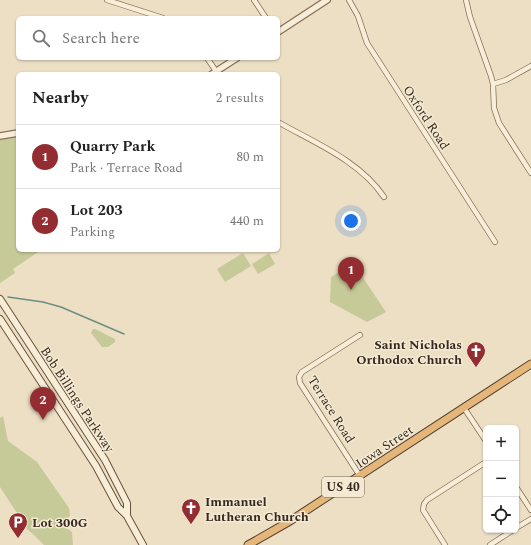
<!DOCTYPE html>
<html lang="en">
<head>
<meta charset="utf-8">
<style>
  :root { --surface:#fff; --page:#f6f6f6; --text:#222; --muted:#767676; --line:#e0e0e0; --accent:#932d31 }
  body { margin:0; font-family:Spectral,serif; background:var(--page); color:var(--text) }
  .controls { position:absolute; right:12px; bottom:12px; display:grid; overflow:hidden; border-radius:6px; box-shadow:0 1px 3px #0004 }
  .controls button { width:36px; height:36px; display:grid; place-items:center; padding:0; border:0; border-bottom:1px solid var(--line); background:var(--surface); color:var(--text); font:20px sans-serif }
  .you { position:absolute; left:351px; top:221px; width:14px; height:14px; margin:-10px; border:3px solid #fff; border-radius:50%; background:#1a73e8; box-shadow:0 0 0 6px #1a73e833 }
  .badge { display:grid; place-items:center; width:26px; height:26px; border-radius:50%; background:var(--accent); color:#fff; font-size:13px; font-weight:700 }
  .pin { position:absolute; translate:-50% -33px; filter:drop-shadow(0 1px 2px #0008) }
  .pin::after { content:''; position:absolute; top:21px; width:14px; height:12px; background:inherit; clip-path:polygon(0 0,100% 0,50% 100%) }
  .list { margin:0; padding:0; list-style:none }
  h2 { display:flex; justify-content:space-between; align-items:center; height:52px; margin:0; padding:0 16px; font-size:17px }
  h2 small { font-size:13px; font-weight:400; color:var(--muted) }
  .list li { display:grid; grid-template-columns:26px 1fr auto; gap:12px; align-items:center; box-sizing:border-box; height:64px; padding:0 16px; border-top:1px solid var(--line) }
  .list b { display:block; font-size:15px; white-space:nowrap }
  .list p { margin:0; font-size:13px; white-space:nowrap; color:var(--muted) }
  .list em { font-size:13px; font-style:normal; color:var(--muted) }
  .icon { flex:none; width:22px; height:22px; fill:none; stroke:currentColor; stroke-width:2; stroke-linecap:round; stroke-linejoin:round }
  .map { position:relative; flex:none; width:531px; height:545px; overflow:hidden }
  .search { position:absolute; background:var(--surface); box-shadow:0 1px 3px #0004; left:16px; top:16px; width:264px; height:44px; display:flex; align-items:center; gap:10px; box-sizing:border-box; padding:0 14px; border-radius:6px; color:var(--muted); font-size:15px }
  .panel { position:absolute; background:var(--surface); box-shadow:0 1px 3px #0004; left:16px; top:72px; width:264px; height:180px; border-radius:6px }
  .map>svg:first-child { display:block }
</style>
</head>
<body>
<div class="map">
<svg width="531" height="545" viewBox="0 0 531 545">
  <rect width="100%" height="100%" fill="#ecdfc4"/>
  <!-- green -->
  <path fill="#c6ca98" d="M18,136v114h23l-28,19 2,4 -15,10v-144z
    M243,253l8,13 -26,16 -8,-13z
    M269,253l6,11 -17,10 -6,-10z
    M353,263l33,49 -19,10 -37,-20 1,-25z
    M93,329h2l20,10v3l-7,5h-6l-11,-14z
    M3,416l5,25 29,21 32,46 1,8 -5,4v7l7,5 1,13h-29l-11,-11 -5,-4 -28,-43v-69z"/>
  <g fill="none" stroke-linecap="round" stroke-linejoin="round">
    <!-- stream -->
    <path stroke="#6d8d84" stroke-width="1.5" d="M8,297l35,5 18,5 63,27"/>
    <defs>
      <path id="minor" d="M107,0l56,18
        M254,0l12,18
        M349,0l9,16 9,27 128,199
        M466,0l4,17 21,59 2,8 1,24 5,15 32,50
        M207,58l11,16
        M493,84l13,-4 25,-14
        M278,122c37,21 82,39 106,75
        M360,335l-58,37 -3,5 1,6 60,93
        M464,408l22,33
        M516,487l15,23
        M516,528l15,-9
        M445,545l-22,-35 1,-6 3,-4 59,-38
        M490,545l23,-15"/>
      <path id="tertiary" d="M278,32l49,-32
        M212,74l25,-16
        M0,136l18,-3"/>
      <path id="secondary" d="M0,299l105,161 22,43v13
        M0,319l96,147 22,41 9,9 16,29"/>
      <path id="trunk" d="M248,545l42,-24 241,-157"/>
    </defs>
    <!-- minor casing -->
    <use href="#minor" stroke="#86705b" stroke-width="6"/>
    <!-- tertiary casing -->
    <use href="#tertiary" stroke="#86705b" stroke-width="8"/>
    <!-- secondary casing -->
    <use href="#secondary" stroke="#68523e" stroke-width="8"/>
    <!-- trunk casing -->
    <use href="#trunk" stroke="#543f2f" stroke-width="9"/>
    <!-- minor -->
    <use href="#minor" stroke="#f8edd7" stroke-width="4.5"/>
    <!-- tertiary -->
    <use href="#tertiary" stroke="#f8edd7" stroke-width="5.5"/>
    <!-- secondary -->
    <use href="#secondary" stroke="#f8edd7" stroke-width="6"/>
    <!-- trunk -->
    <use href="#trunk" stroke="#e4b67a" stroke-width="7"/>
  </g>
  <!-- icons -->
  <defs>
    <symbol id="church-pin" viewBox="-11 -11 22 30"><path d="M0 17L-7.5 6A9.5 9.5 0 1 1 7.5 6Z" fill="#932d31" stroke="#f4e9d3"/><path d="M-1.2-6h2.4v3.5h3.3v2.4h-3.3V6h-2.4V-.1h-3.3v-2.4h3.3Z" fill="#fff"/></symbol>
    <symbol id="parking-pin" viewBox="-11 -11 22 30"><path d="M0 17L-7.5 6A9.5 9.5 0 1 1 7.5 6Z" fill="#932d31" stroke="#f4e9d3"/><path d="M-3.5-5.5H1a3.5 3.5 0 0 1 0 7H-1V5.5H-3.5ZM-1-3.4V-.6H.8a1.4 1.4 0 0 0 0-2.8Z" fill="#fff"/></symbol>
  </defs>
  <g fill-rule="evenodd">
    <use href="#church-pin" x="465" y="340" width="22" height="30"/>
    <use href="#church-pin" x="180" y="497" width="22" height="30"/>
    <use href="#parking-pin" x="7" y="511" width="22" height="30"/>
  </g>
  <g text-anchor="middle" stroke-width="3" stroke-linejoin="round" paint-order="stroke">
    <!-- shield labels -->
    <rect fill="#f4e9d3" stroke="#706354" stroke-width="1" x="322" y="477" width="42" height="20" rx="3"/>
    <g font-size="12" font-weight="bold" fill="#37291e">
      <text x="343" y="491">US 40</text>
    </g>
    <!-- street labels -->
    <g font-size="13" fill="#37291e" stroke="#f4e9d3">
      <text transform="translate(427 117) rotate(57)" y="5">Oxford Road</text>
      <text transform="translate(78 399) rotate(57)" y="5">Bob Billings Parkway</text>
      <text transform="translate(332 409) rotate(58)" y="5">Terrace Road</text>
      <text transform="translate(384 446) rotate(-34)" y="5">Iowa Street</text>
    </g>
    <!-- poi labels -->
    <g font-size="13" font-weight="bold" fill="#37291e" stroke="#f4e9d3" text-anchor="start">
      <text x="462" y="349" text-anchor="end">Saint Nicholas<tspan x="462" dy="15">Orthodox Church</tspan></text>
      <text x="205" y="506">Immanuel<tspan x="205" dy="15">Lutheran Church</tspan></text>
      <text x="32" y="527">Lot 300G</text>
    </g>
  </g>
</svg>
<div class="controls">
<button>+</button>
<button>−</button>
<button><svg class="icon" aria-label="locate" viewBox="0 0 24 24"><circle cx="12" cy="12" r="6"/><path d="M12 2v4M12 18v4M2 12h4M18 12h4"/></svg></button>
</div>
<div class="you"></div>
<div class="pin badge" style="left:351px;top:290px">1</div>
<div class="pin badge" style="left:43px;top:420px">2</div>
<div class="search"><svg class="icon" aria-label="search" viewBox="0 0 24 24"><circle cx="10" cy="10" r="6"/><path d="M15 15l6 6"/></svg>Search here</div>
<section class="panel">
<h2>Nearby<small>2 results</small></h2>
<ul class="list">
<li><span class="badge">1</span><div><b>Quarry Park</b><p>Park · Terrace Road</p></div><em>80 m</em></li>
<li><span class="badge">2</span><div><b>Lot 203</b><p>Parking</p></div><em>440 m</em></li>
</ul>
</section>
</div>
</body>
</html>
